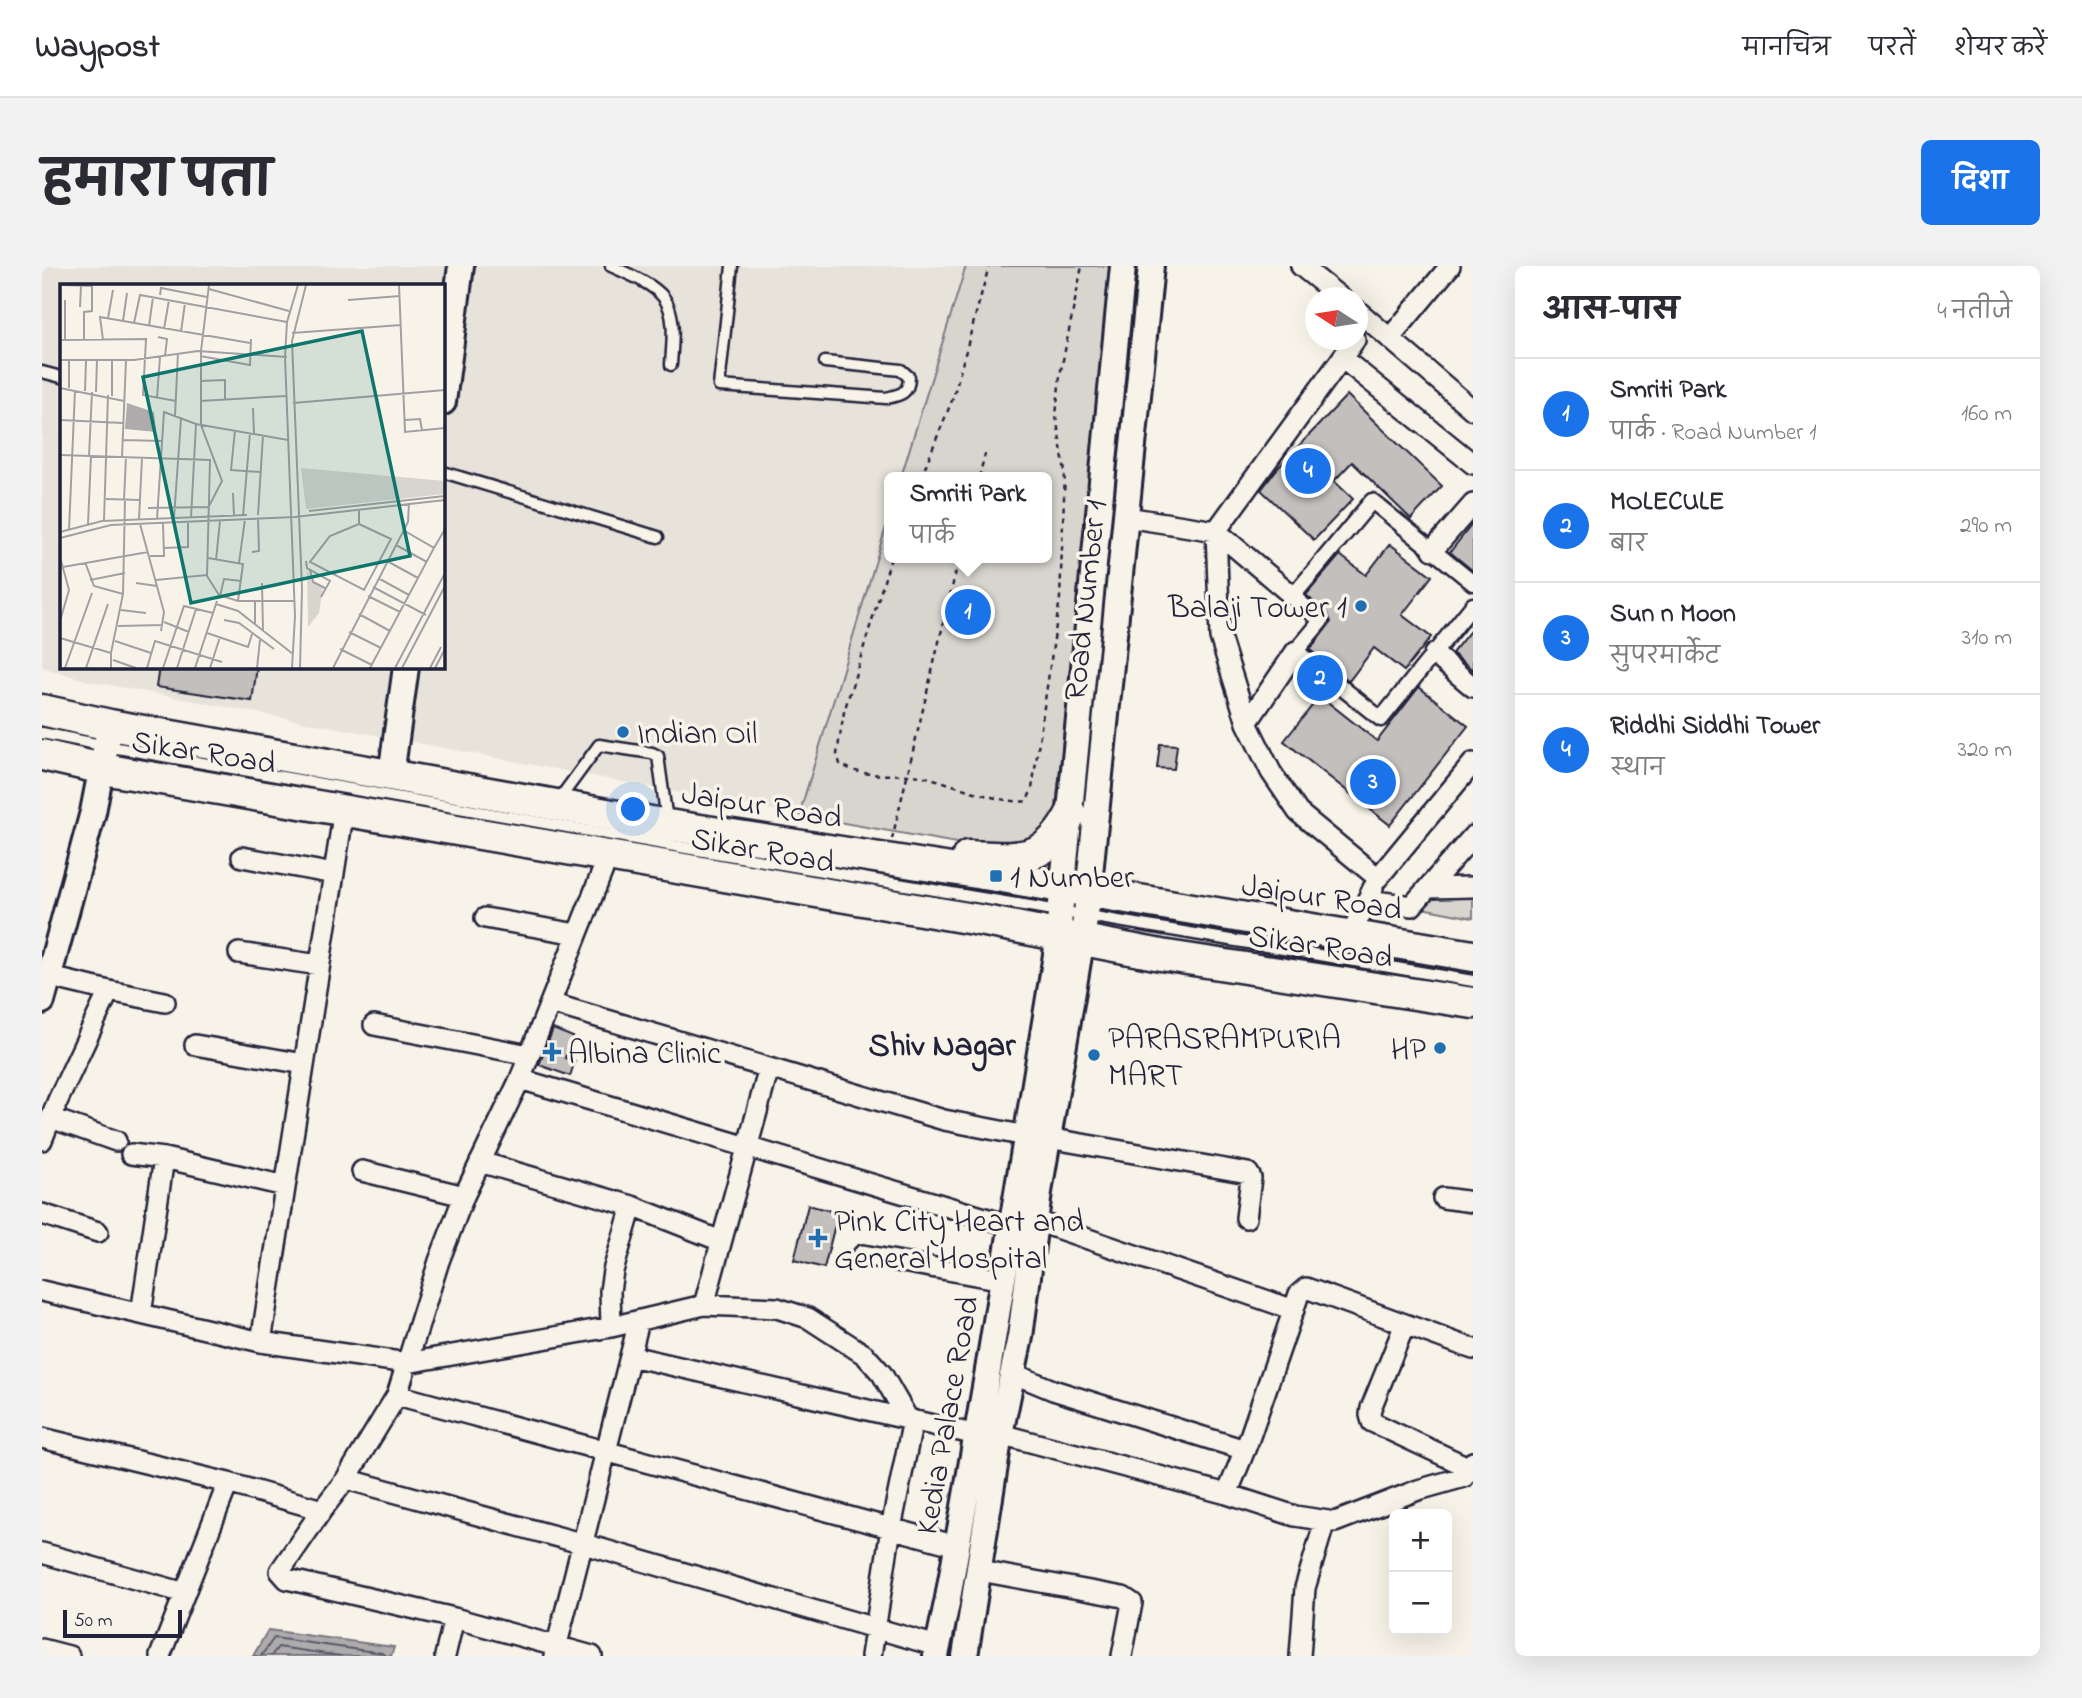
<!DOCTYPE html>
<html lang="hi">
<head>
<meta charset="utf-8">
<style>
  :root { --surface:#fff; --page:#f2f2f3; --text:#2b2b33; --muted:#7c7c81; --line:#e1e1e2; --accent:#1a73e8 }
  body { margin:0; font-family:"Indie Flower","Playpen Sans Deva",sans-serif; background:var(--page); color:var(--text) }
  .controls { position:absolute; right:21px; bottom:21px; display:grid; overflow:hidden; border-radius:10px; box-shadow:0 7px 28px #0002 }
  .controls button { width:63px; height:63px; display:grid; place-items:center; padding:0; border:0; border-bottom:2px solid var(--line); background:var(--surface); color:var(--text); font:35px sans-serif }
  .compass { position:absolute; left:1263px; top:21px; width:63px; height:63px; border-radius:50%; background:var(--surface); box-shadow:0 7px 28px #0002; rotate:282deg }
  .scale { position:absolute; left:21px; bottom:18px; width:119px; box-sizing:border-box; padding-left:7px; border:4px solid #22223b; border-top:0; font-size:19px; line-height:24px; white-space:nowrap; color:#22223b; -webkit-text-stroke:5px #f7f3e8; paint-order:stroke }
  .you { position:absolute; left:592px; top:544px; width:24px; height:24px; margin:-18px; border:5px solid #fff; border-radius:50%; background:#1a73e8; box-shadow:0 0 0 10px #1a73e833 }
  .badge { display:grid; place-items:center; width:46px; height:46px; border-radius:50%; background:var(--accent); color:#fff; font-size:23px; font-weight:700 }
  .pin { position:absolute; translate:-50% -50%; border:4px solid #fff; box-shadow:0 2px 7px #0006 }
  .popup { position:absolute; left:842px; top:206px; width:168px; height:91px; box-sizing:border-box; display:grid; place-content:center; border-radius:10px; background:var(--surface); filter:drop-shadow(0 2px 5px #0005); font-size:23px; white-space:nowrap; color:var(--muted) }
  .popup b { font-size:26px; color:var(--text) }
  .popup::after { content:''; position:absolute; left:50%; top:100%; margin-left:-14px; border:14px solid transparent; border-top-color:var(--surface) }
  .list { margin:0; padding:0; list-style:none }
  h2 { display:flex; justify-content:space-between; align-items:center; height:91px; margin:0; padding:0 28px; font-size:30px }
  h2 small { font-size:23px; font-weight:400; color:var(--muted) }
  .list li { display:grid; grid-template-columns:46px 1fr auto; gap:21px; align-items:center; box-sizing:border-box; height:112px; padding:0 28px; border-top:2px solid var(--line) }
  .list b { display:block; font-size:26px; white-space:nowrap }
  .list p { margin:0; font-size:23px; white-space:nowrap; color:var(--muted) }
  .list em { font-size:23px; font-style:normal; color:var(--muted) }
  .map { position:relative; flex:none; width:1431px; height:1390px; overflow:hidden; border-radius:10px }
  header { display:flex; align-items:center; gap:42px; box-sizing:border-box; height:98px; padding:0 35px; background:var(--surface); border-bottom:2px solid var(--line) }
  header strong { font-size:33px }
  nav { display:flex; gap:38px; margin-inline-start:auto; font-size:24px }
  .intro { display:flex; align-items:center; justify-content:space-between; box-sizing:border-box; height:168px; padding:0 42px }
  h1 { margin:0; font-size:49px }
  .button { padding:18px 32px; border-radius:10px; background:var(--accent); color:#fff; font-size:24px; font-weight:700 }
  main { display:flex; gap:42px; padding:0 42px }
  aside { flex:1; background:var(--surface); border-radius:10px; box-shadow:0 7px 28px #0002 }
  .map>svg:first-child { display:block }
</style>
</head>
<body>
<header>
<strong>Waypost</strong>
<nav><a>मानचित्र</a><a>परतें</a><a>शेयर करें</a></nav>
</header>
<div class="intro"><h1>हमारा पता</h1><a class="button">दिशा</a></div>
<main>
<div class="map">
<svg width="1431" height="1390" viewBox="0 0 1431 1390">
  <rect width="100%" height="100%" fill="#f7f3e8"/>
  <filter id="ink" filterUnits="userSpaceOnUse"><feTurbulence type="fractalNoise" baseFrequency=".0143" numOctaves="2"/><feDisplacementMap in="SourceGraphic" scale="14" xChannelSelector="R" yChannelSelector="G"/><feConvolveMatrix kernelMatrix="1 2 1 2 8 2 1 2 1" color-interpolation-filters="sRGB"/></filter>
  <g filter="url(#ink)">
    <!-- built -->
    <path fill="#e7e3db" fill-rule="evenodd" d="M0,0h924l-65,211h-12v40l-90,298 -711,-134 -46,-14zM19,19h382v382h-382z"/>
    <!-- green -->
    <path fill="#d8d5cf" stroke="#7d7c85" stroke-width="2" d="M924,0h146l-59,570 -52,15 -202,-36 90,-298v41h158v-81h-146z
      M1431,627v25l-51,-10 7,-11z"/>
    <!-- water -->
    <path fill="#aeabad" stroke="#76747f" stroke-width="2" d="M226,1364l126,17 -3,9h-138z"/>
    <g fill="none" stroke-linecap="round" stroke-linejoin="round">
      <!-- shore -->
      <path stroke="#5a5969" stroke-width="2" d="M219,1390l13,-18 108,15 3,3
        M229,1390l7,-9 63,9"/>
    </g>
    <!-- building -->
    <path fill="#c2bfbd" stroke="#22223b" stroke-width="2" d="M1305,129l95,91 -31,33 -59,-57 -18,19 19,18 -39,41 -53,-50 16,-21z
      M1431,257v48l-23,-19z
      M1348,278l42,32 -30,39 29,22 -27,34 -30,-23 -25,33 -39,-31 21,-28 -4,-8 -21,-19 34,-40 26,20z
      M1431,361v43l-21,-17z
      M117,401h98l-5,34 -96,-14z
      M1377,421l49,39 -78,99 -106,-84 36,-45 57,45z
      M1118,478l17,1 -3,24 -17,-1z
      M511,763l20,8 -8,21 10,3 -5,15 -31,-11z
      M766,939l30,8 -14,55 -30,-8z"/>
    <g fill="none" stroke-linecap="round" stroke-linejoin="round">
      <defs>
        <path id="service" d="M569,0c15,7 43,18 53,32 13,18 8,47 7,67
          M690,0l-13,120 167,12c15,-3 23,-5 23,-21l-8,-7 -76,-8
          M0,106l19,5
          M401,206l215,65
          M0,467l64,13 580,102 787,133
          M516,535l41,-56 53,8 6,3 9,65"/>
        <path id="pedestrian" d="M1431,317l-101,-82 -79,95 28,25 -25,30 85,68 92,-114"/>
        <path id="minor" d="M1259,0l40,32
          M1316,45l115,99
          M1348,72l60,-72
          M1300,92l13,-18
          M1431,198l-131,-106 -126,173 4,106 27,86 24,49 27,40 80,66 95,-115
          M1084,251l90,14 77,65
          M1391,284l40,-46
          M1392,388l39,33
          M1205,457l49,-72
          M200,591l92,17
          M1386,622l45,-1
          M1326,634l44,6 61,-70
          M443,652l92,16
          M1308,670l23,-48
          M197,687l80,12
          M0,709l67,16 -51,109 -16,40
          M67,725l56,11
          M508,737l394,117 82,16
          M332,759l155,30
          M153,779l109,19
          M478,813l492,147
          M9,852l65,23
          M1006,872l200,35 3,5 -5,40
          M89,888l33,4
          M438,896l152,44 89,35
          M320,905l102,25
          M1401,932l30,4
          M0,948l56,18
          M994,955l258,89
          M821,989l140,25
          M0,1025l219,51 146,21 204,-36 93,-22 73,3 31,10 57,37 17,19 26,45
          M662,1039l65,-237
          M99,1048l23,-156 121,28
          M1363,1058l-34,84 -1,7 2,7 98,46
          M569,1061l-1,-36 3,-20 19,-65
          M219,1076l83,-533
          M589,1090l346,79 23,-1 227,60 68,22 40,6 83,-32 46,-13 9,-15
          M970,1107l41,17 192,60
          M355,1129l560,151
          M0,1172l186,45 94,27
          M304,1213l238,65 353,102
          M1185,1228l21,-52 51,-148 7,-6 167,61
          M0,1287l143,40
          M938,1305l143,26 9,6 -10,53
          M0,1383l27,7
          M118,1390l68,-173
          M403,1390l9,-38
          M512,1390l85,-335
          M550,1390l-138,-38 -167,-39 -7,-8 42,-61 24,-31 51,-84 42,-134 25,-65 56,-117 88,-222
          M829,1390l20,-128 22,-108
          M1258,1390l5,-68 20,-67"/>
        <path id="tertiary" d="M401,136l18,-136
          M349,509l15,-108
          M0,735l51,-189 17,-87
          M894,1390l12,-58 40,-228 68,-415 67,-689
          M923,1390l35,-222 20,-97 19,-145 47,-278 65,-648"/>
        <path id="primary" d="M0,444l68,15 558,100 328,51 477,80
          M0,489l61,14 882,152 176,34 312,48
          M926,590c51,2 77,8 103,-42"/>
      </defs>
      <!-- service casing -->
      <use href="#service" stroke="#22223b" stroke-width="15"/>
      <!-- pedestrian casing -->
      <use href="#pedestrian" stroke="#22223b" stroke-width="19"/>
      <!-- minor casing -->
      <use href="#minor" stroke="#22223b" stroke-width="24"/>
      <!-- tertiary casing -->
      <use href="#tertiary" stroke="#22223b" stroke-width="30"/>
      <!-- primary casing -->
      <use href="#primary" stroke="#22223b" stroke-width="35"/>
      <!-- path -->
      <path stroke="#22223b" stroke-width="2.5" stroke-dasharray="5 5" stroke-linecap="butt" d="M879,211l32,-79 36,-132
        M937,211l6,-23
        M849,292l-47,154 -7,42 3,10c28,17 56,7 86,13 26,6 76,28 101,24l5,-12 28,-191 5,-126 -9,-56 4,-41 22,-109
        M850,573l67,-281"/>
      <!-- service -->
      <use href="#service" stroke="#f7f3e8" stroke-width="10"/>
      <!-- pedestrian -->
      <use href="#pedestrian" stroke="#f7f3e8" stroke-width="14"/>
      <!-- minor -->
      <use href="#minor" stroke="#f7f3e8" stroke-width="19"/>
      <!-- tertiary -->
      <use href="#tertiary" stroke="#f7f3e8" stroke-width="24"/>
      <!-- primary -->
      <use href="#primary" stroke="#f7f3e8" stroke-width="30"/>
    </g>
  </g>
  <!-- markers -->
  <g fill="#1f6fb2" stroke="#f7f3e8" stroke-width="2.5">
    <circle cx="1319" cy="340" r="7"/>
    <circle cx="581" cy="466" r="7"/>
    <rect x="947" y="603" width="14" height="14" rx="3.5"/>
    <circle cx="1398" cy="782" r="7"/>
    <path d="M506.5 775.5h7v7h7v7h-7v7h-7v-7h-7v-7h7z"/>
    <circle cx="1052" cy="789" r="7"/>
    <path d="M772.5 961.5h7v7h7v7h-7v7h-7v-7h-7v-7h7z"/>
  </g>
  <g text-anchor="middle" stroke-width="7" stroke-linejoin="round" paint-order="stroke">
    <!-- street labels -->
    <g font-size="32" fill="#22223b" stroke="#f7f3e8">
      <text transform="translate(1042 334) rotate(-84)" y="11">Road Number 1</text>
      <text transform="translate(162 485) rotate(9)" y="11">Sikar Road</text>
      <text transform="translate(720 538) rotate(9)" y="11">Jaipur Road</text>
      <text transform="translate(721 583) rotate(10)" y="11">Sikar Road</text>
      <text transform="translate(1280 630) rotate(9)" y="11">Jaipur Road</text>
      <text transform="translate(1279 679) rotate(9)" y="11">Sikar Road</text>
      <text transform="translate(904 1149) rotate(-80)" y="11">Kedia Palace Road</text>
    </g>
    <!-- poi labels -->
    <g font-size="32" fill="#22223b" stroke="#f7f3e8" text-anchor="start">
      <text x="1305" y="351" text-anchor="end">Balaji Tower 1</text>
      <text x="595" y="477">Indian Oil</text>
      <text x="968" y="621">1 Number</text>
      <text x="1066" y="782">PARASRAMPURIA<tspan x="1066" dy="37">MART</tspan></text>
      <text x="1384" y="793" text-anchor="end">HP</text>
      <text x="526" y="797">Albina Clinic</text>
      <text x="792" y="965">Pink City Heart and<tspan x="792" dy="37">General Hospital</tspan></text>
    </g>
    <!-- neighbourhood labels -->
    <g font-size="33" font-weight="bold" fill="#22223b" stroke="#f7f3e8">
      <text x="900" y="789">Shiv Nagar</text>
    </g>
  </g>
  <!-- overview -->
  <g transform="translate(18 18)">
    <rect width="385" height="385" fill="#f7f3e8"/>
    <path d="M241,184l144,13v13l-139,15zM247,286l5,12 11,6 -4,25 -11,14z" fill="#d8d5cf"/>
    <path d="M67,119l27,9 2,20 -31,-3z" fill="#aeabad"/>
    <path fill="none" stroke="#a29fa3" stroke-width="2" d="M0,1l32,1M149,1l-8,66v74l21,56 -13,25M339,1l6,147 40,-4M149,5l80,22M100,11l1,-7 46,9M5,16v40M288,16l52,-4M20,23l1,-21M48,34l5,-28M63,37l4,-28M74,39l6,-28 147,27M89,42l4,-29M104,45l5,-29M121,48l4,-29M232,49l109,-8M98,53l9,2 -2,17M0,56l86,-1 -3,56 33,6M24,56v-28l8,-1v-26M43,56l-3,-23 150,26M140,72l50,9 1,-26M0,76h74l64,-9 89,6M52,76v36M140,97l25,-1v20M0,104l64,13M9,104v-28M25,107l1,-31M36,108l1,-32M97,114l3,-41M140,117l86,-5M233,119l152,-13M193,124l1,26M115,132l3,-63M0,136l63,3M345,136l15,-1 2,11M62,156l41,1M0,171l151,5M29,172l3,-64M62,173l4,-97M150,176l-3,116 12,19 19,6h57M170,186l30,2M171,186l4,-40M173,209l1,23M46,215l34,1M64,216l2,-43M88,224l61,-1M299,226v14l32,15 -27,51 -54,-28 20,-26 29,-12M249,227l136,-15M198,231l5,-80M183,232l7,-83M114,234l7,-99M131,234l5,-94M79,235l3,-61M97,235l7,-107 32,12 92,16M44,237l4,-126M28,240l3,-68M80,240l24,88 -3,19M9,246l6,-140M0,248l42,-11 145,-6M0,254l51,-13 184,-8 150,-17M336,261l31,17M103,264l25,-1v-25M374,264l11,-19M192,268l7,-1 -1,-33M90,272h14l-1,-33M0,273l9,33 -9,31M148,274l35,6 -5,37M156,276l4,-39M246,277l1,7 23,13 -9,16M327,277l31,17M25,278l9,24 29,8M179,279l6,-44M3,283l85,-15M250,286l3,12 12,6M318,294l31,17M30,296l35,-7M96,296l51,-5M76,299l21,3M202,299l1,48M313,303l53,28M160,312l4,-17 17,2M308,312l32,16M195,318v22M156,320l22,7 55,43M61,326l25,3M299,330l31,17M164,336l15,3 35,26M104,338l25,10M58,342l45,-1M289,348l32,16M147,349l41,14 4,-13M0,354l51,15v15M55,357l36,12M280,365l32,16M51,369l12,-59 2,-94M53,376l23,8M5,384l27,-75M26,384l22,-64M87,384l8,-27 67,21M103,384l21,-62 29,7M117,384l19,-59M135,384l22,-67M150,384l10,-31M197,384l3,-28M232,384l3,-52 -10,-259 2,-35 11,-37M240,384l2,-79 -10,-248 14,-56M273,384l75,-146 1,-19M310,384l64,-120 -31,-18M335,384l50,-95M342,384l43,-82M370,384l11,-21M375,384l10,-19"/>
    <path fill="#0f766e" fill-opacity="0.15" stroke="#0f766e" stroke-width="3.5" d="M302,47l48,225 -219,47 -48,-226z"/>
    <rect width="385" height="385" fill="none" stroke="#22223b" stroke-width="3.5"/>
  </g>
</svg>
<div class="controls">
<button>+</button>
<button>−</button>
</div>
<svg class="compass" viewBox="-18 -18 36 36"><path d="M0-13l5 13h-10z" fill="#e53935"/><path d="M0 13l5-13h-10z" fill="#7c7c81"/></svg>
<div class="scale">50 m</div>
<div class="you"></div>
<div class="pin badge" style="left:926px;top:346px">1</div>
<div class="popup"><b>Smriti Park</b>पार्क</div>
<div class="pin badge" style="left:1278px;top:412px">2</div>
<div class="pin badge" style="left:1331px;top:516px">3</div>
<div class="pin badge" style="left:1266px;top:205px">4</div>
</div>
<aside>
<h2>आस-पास<small>4 नतीजे</small></h2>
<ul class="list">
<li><span class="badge">1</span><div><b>Smriti Park</b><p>पार्क · Road Number 1</p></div><em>160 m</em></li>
<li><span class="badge">2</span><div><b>MOLECULE</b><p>बार</p></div><em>290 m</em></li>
<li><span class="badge">3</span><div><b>Sun n Moon</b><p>सुपरमार्केट</p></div><em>310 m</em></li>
<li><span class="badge">4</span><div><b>Riddhi Siddhi Tower</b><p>स्थान</p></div><em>320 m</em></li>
</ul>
</aside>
</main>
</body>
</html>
